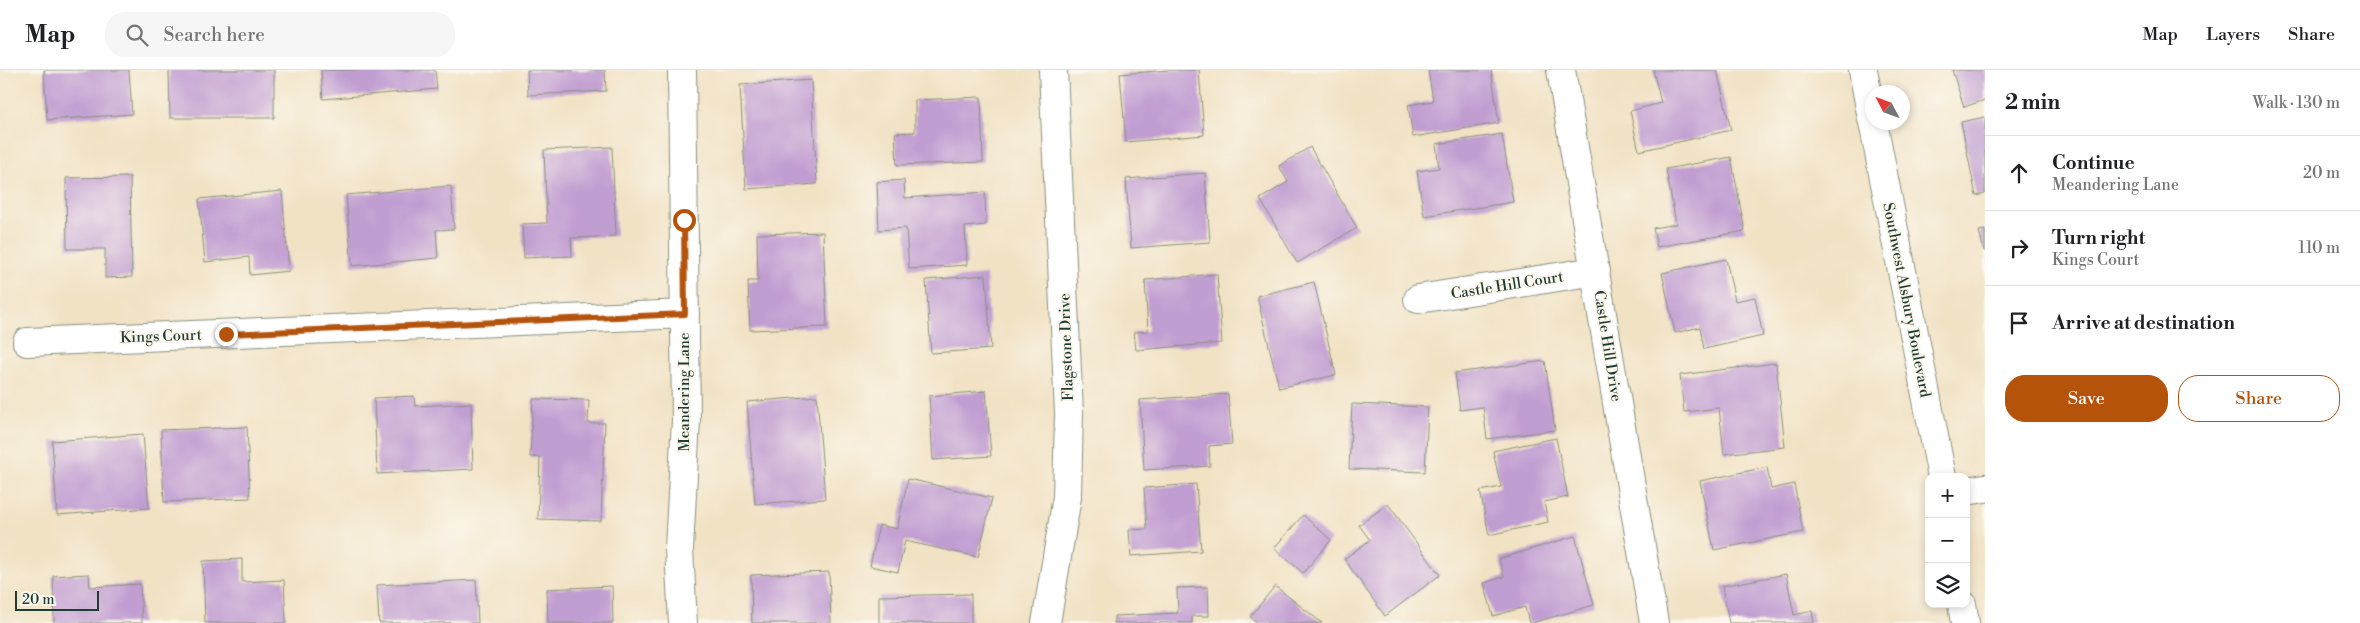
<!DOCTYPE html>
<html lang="en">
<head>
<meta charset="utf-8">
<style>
  :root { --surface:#fff; --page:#f6f6f6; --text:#202124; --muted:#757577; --line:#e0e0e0; --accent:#b45309 }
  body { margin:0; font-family:"Libre Bodoni",serif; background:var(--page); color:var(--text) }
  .controls { position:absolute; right:15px; bottom:15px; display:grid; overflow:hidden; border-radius:10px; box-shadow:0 2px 8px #0003 }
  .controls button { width:45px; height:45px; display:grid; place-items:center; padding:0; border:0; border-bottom:1px solid var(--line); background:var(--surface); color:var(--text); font:25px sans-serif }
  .compass { position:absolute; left:1865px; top:15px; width:45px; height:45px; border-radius:50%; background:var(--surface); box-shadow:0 2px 8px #0003; rotate:311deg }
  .scale { position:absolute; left:15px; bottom:12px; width:84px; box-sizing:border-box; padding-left:5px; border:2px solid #1f3d34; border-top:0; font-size:14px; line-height:18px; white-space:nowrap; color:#1f3d34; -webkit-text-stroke:4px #fbf7ec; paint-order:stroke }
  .stop { position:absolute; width:15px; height:15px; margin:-11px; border:4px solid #b45309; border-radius:50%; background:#fff }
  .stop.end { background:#b45309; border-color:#fff; box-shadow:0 1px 5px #0008 }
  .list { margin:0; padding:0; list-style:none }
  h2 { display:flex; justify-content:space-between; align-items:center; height:65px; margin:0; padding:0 20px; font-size:21px }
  h2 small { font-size:16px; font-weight:400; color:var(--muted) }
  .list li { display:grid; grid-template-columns:32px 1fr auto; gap:15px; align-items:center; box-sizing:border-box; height:75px; padding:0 20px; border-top:1px solid var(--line) }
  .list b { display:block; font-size:19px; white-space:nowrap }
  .list p { margin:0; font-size:16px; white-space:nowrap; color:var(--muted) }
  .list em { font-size:16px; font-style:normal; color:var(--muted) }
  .actions { display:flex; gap:10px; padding:15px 20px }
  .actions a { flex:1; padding:11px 0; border:1px solid var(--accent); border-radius:20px; text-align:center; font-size:18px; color:var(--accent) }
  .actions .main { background:var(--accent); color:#fff }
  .icon { flex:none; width:28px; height:28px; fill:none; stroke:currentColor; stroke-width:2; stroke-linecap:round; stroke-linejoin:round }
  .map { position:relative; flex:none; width:1985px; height:553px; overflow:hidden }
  header { display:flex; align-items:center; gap:30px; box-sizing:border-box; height:70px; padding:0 25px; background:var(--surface); border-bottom:1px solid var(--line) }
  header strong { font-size:24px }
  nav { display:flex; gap:28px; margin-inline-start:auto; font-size:18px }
  .search { width:350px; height:45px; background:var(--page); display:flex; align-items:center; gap:12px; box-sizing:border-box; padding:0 18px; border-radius:20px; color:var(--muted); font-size:19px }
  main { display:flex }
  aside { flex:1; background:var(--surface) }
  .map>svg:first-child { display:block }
</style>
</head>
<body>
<header>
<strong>Map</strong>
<div class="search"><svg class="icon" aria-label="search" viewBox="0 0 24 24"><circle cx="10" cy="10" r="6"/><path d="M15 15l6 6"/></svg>Search here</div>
<nav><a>Map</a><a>Layers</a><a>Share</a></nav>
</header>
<main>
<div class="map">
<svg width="1985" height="553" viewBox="0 0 1985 553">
  <rect width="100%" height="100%" fill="#fbf7ec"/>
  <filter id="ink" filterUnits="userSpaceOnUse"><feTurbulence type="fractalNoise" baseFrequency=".02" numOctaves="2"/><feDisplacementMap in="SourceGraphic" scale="10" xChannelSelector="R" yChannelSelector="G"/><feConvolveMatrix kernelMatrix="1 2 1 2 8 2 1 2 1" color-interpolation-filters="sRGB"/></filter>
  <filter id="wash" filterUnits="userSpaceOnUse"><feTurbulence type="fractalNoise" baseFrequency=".0096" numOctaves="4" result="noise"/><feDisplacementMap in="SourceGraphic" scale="20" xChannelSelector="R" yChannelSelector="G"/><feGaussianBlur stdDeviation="1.12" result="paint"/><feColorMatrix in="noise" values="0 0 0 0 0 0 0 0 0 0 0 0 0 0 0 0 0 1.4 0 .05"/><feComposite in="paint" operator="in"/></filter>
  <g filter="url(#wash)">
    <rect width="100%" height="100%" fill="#f1e2c4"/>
    <g id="blocks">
      <!-- building -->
      <path fill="#c19ed2" d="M44,0h85l3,44 -85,6z
        M169,0h105v48h-104z
        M321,0h114l2,19 -114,10z
        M527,0h78l1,21 -78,4z
        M1169,0h30l5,65 -78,7 -6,-68z
        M1428,0h63l8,53 -86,14 -5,-32 25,-4z
        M1653,0h64l14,60 -92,21 -9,-40 31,-8z
        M1952,0h33v30l-21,7z
        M811,10l6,104 -71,5 -6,-104z
        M981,27l2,65 -86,3 -2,-32 20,-1v-32z
        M1985,47v77l-9,2 -15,-74z
        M1502,64l11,68 -89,14 -7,-45 22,-3 -3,-24z
        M612,77l4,89 -45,2 1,18 -48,2 -2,-34 25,-1 -3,-73z
        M1310,77l47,81 -60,35 -37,-64 28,-17 -9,-16z
        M1731,87l14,74 -88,16 -4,-19 23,-4 -10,-55z
        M1205,103l5,69 -79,6 -5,-69z
        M130,107l2,100 -27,1v-29h-38l-1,-71z
        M904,110l1,18 80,-6 1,33 -21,2 2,38 -58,4 -3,-41 -27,2 -2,-48z
        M451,116l3,43 -18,1 2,28 -86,8 -6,-71z
        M282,121l7,80 -39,4 -1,-18 -44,5 -6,-63z
        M1985,160v21h-1l-5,-20z
        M823,162l4,95 -77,3 -2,-49h10l-1,-47z
        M1726,189l9,42 20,-4 8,39 -59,13 -4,-22 -25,6 -13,-60z
        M1217,204l5,69 -86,7 -2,-18 14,-1 -3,-51z
        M986,205l5,74 -60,4 -5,-73z
        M1314,212l22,93 -57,13 -22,-92z
        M1545,291l10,69 -68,9 -4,-32 -23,3 -5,-37z
        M1776,293l9,84 -61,7 -5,-46 -35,4 -4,-37z
        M986,321l5,65 -58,4 -4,-64z
        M1228,324l4,50 -23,2 1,20 -66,4 -4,-70z
        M414,326l1,10 56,-3 2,66 -96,5 -3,-76z
        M817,326l8,103 -70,5 -8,-102z
        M533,329l56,1 -1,23h17l-4,98 -63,-2 2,-62h-10z
        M1352,334l76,3 -3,65 -76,-3z
        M247,357l3,71 -86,4 -3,-72z
        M143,364l6,74 -92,7 -5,-74z
        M1556,368l12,59 -24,5 4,20 -59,13 -9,-44 21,-4 -8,-36z
        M1767,397l4,22 23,-5 9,48 -89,18 -14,-69z
        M908,409l84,19 -14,59 -73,-16 -7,31 -28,-6 9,-41 18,4z
        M1196,414l5,67 -70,5 -2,-26 18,-1 -3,-41z
        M1388,434l52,71 -55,41 -41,-57 26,-19 -11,-15z
        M1303,445l28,25 -28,33 -29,-25z
        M1575,466l19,69 -62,18h-3l-4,-16 -32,9 -9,-33 20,-6 -5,-18z
        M242,489v23l42,-2 2,43h-81l-2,-62z
        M829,502l2,51h-79l-1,-48z
        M89,504l1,13 50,-3 2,39h-88l-1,-47z
        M1786,504l8,41 18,-4 2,12h-85l-7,-37z
        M476,510l2,43h-99l-2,-38z
        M612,516l1,37h-65l-1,-34z
        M1275,516l47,37h-64l-8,-6z
        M1208,517l1,29h-17v7h-78v-7l64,-3 -1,-25z
        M971,524v29h-92v-27z"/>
    </g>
  </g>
  <g filter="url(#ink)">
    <use href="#blocks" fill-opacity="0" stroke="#88907c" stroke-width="1"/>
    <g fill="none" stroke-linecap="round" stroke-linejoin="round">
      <defs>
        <path id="minor" d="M682,0l4,350 -7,129 4,74
          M1561,0l93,553
          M1418,229l178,-28
          M27,272l658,-28
          M1966,421l19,-3
          M1046,553l21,-126 2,-84 -16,-343"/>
        <path id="secondary" d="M1863,0l9,49
          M1873,52l69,355
          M1962,534l3,19"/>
      </defs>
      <!-- minor casing -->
      <use href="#minor" stroke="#88907c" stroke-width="30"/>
      <!-- secondary casing -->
      <use href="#secondary" stroke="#88907c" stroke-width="30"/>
      <!-- minor -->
      <use href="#minor" stroke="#fff" stroke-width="28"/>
      <!-- secondary -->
      <use href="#secondary" stroke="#fff" stroke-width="28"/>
    </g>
  </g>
  <g fill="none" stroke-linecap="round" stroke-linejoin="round" filter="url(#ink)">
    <!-- route -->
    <path stroke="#b45309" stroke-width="6" d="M226,264l459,-20 -1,-94"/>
  </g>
  <g text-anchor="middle" stroke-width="4" stroke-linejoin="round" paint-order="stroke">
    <!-- street labels -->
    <g font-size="15" fill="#1f3d34" stroke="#fbf7ec">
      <text transform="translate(1507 215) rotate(-9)" y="5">Castle Hill Court</text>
      <text transform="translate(1907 230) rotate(79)" y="5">Southwest Alsbury Boulevard</text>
      <text transform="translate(161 266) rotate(-2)" y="5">Kings Court</text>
      <text transform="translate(1608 276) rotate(81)" y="5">Castle Hill Drive</text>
      <text transform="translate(1066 277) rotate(-92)" y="5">Flagstone Drive</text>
      <text transform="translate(684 322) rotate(-90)" y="5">Meandering Lane</text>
    </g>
  </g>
</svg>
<div class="controls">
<button>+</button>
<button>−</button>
<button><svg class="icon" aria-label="layers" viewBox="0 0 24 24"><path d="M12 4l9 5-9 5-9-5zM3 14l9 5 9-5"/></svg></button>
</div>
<svg class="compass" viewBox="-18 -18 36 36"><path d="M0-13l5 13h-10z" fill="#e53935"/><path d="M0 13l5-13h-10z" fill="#757577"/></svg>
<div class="scale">20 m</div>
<div class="stop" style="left:684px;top:150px"></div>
<div class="stop end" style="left:226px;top:264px"></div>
</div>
<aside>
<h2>2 min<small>Walk · 130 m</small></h2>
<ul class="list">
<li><svg class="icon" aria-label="ahead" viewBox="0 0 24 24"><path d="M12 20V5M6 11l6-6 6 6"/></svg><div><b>Continue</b><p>Meandering Lane</p></div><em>20 m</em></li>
<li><svg class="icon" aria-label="right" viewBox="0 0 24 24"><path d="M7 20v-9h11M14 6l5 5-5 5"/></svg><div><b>Turn right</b><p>Kings Court</p></div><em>110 m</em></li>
<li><svg class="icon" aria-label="arrive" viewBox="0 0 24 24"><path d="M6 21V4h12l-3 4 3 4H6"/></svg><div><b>Arrive at destination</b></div></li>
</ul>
<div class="actions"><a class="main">Save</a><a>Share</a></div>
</aside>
</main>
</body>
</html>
